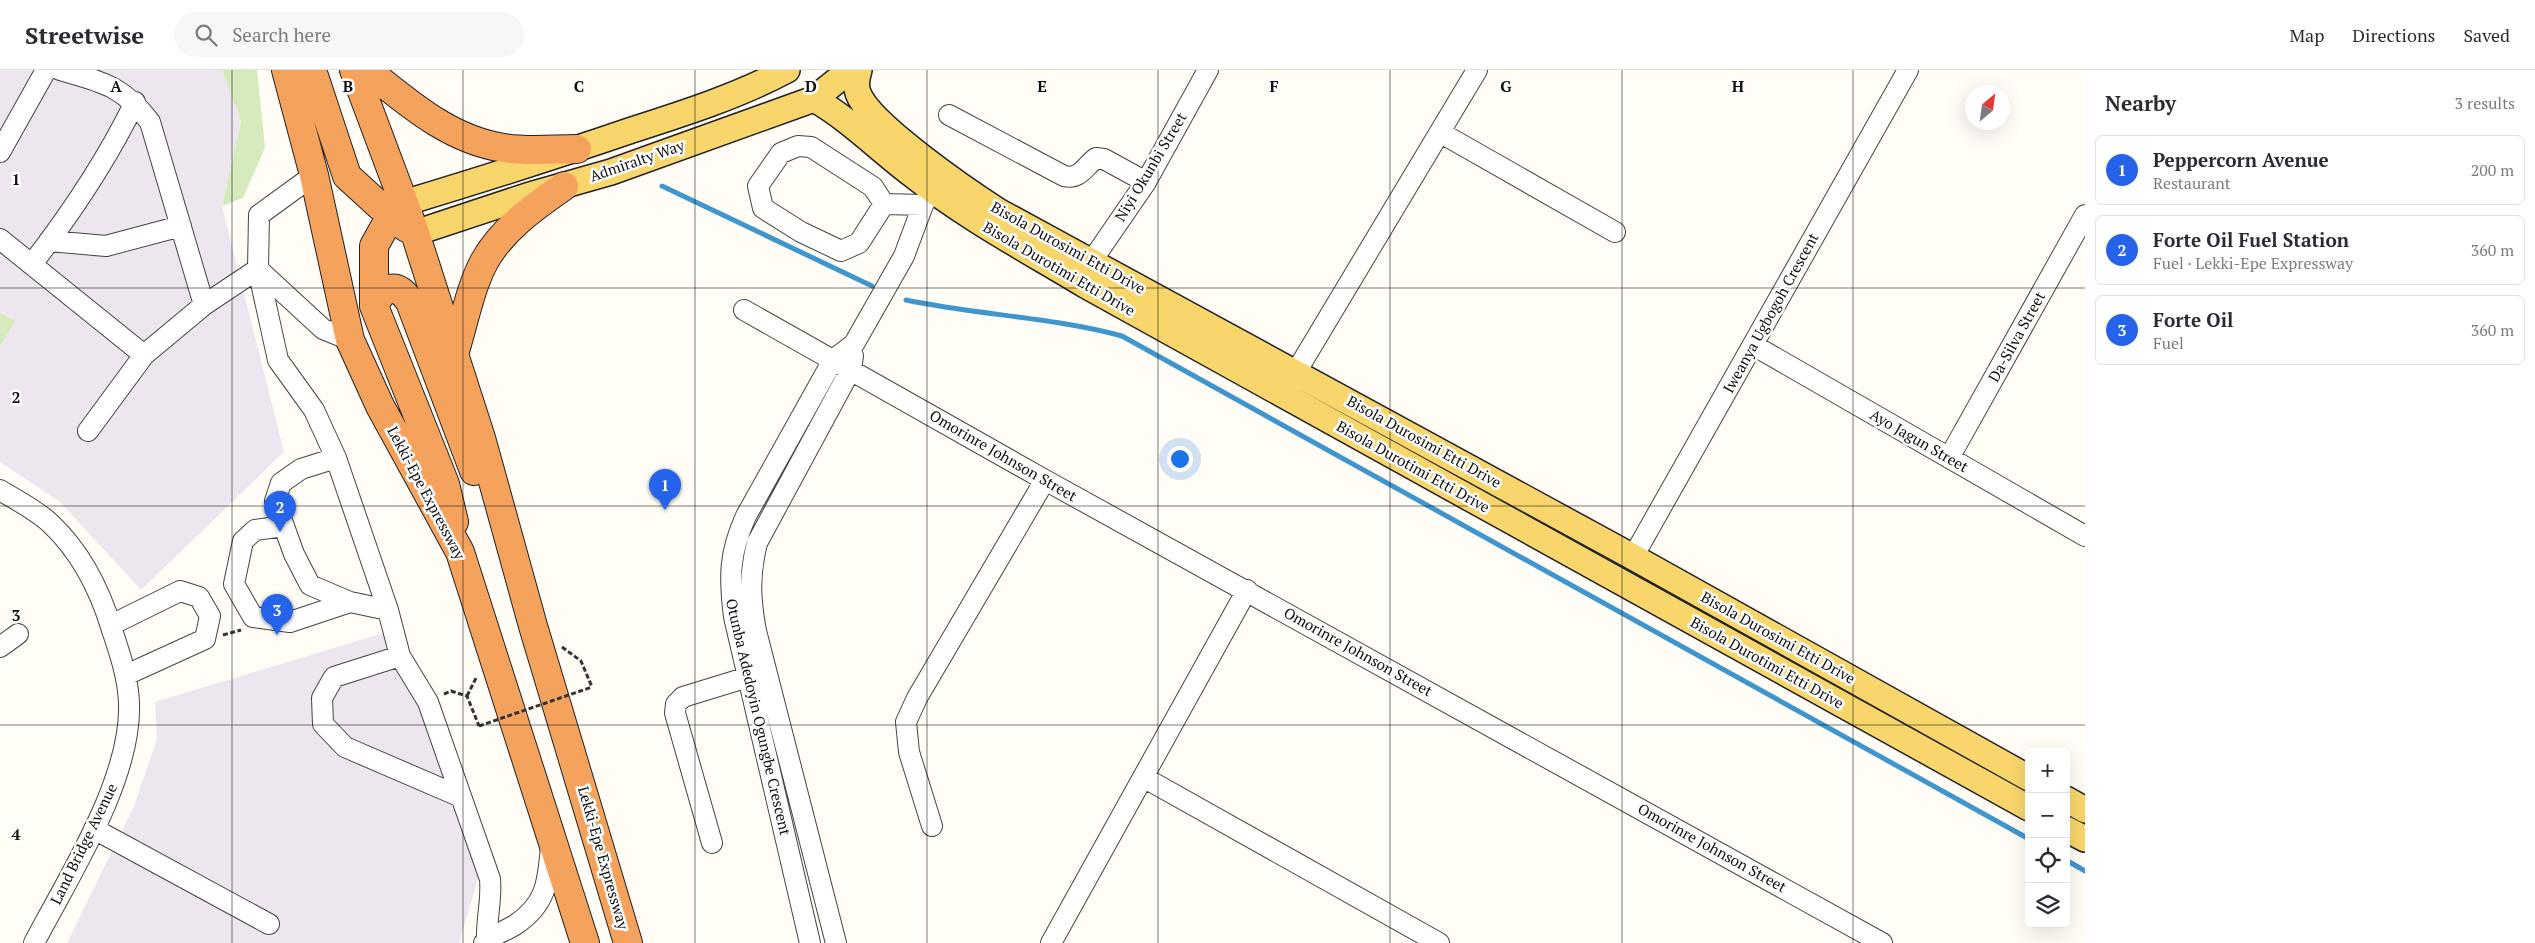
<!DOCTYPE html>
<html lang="en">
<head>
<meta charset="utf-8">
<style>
  :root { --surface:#fff; --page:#f7f7f7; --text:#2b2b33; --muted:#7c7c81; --line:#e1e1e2; --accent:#2563eb }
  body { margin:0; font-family:"PT Serif",serif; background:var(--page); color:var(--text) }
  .controls { position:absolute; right:15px; bottom:15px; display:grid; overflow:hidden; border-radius:8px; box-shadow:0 5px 20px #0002 }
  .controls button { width:45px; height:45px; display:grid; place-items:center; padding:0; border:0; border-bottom:1px solid var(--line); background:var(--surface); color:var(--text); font:25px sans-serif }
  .compass { position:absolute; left:1965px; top:15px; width:45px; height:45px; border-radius:50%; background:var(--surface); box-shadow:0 5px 20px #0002; rotate:29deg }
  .you { position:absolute; left:1179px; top:388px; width:18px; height:18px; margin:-12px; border:4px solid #fff; border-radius:50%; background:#1a73e8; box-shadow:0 0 0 8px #1a73e833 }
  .badge { display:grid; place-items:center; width:32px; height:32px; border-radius:50%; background:var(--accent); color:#fff; font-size:16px; font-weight:700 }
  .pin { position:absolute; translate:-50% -41px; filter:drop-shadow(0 1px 2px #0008) }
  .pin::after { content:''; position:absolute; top:26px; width:18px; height:15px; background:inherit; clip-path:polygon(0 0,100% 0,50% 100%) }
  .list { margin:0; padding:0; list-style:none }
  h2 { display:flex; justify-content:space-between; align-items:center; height:65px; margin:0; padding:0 20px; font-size:21px }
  h2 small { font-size:16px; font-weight:400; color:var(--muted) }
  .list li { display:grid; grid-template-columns:32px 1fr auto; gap:15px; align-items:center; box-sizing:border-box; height:70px; margin:0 10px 10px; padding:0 10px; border:1px solid var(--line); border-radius:8px }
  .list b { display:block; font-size:19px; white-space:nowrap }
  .list p { margin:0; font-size:16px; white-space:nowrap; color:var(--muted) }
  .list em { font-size:16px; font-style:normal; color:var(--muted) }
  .icon { flex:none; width:28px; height:28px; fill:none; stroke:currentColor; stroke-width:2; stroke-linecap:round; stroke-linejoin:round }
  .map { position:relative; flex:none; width:2085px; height:873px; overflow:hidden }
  header { display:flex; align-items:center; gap:30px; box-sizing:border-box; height:70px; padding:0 25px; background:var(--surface); border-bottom:1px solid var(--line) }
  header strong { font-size:24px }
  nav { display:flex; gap:28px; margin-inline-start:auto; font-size:18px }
  .search { width:350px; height:45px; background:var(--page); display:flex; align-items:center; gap:12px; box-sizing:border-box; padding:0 18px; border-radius:28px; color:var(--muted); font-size:19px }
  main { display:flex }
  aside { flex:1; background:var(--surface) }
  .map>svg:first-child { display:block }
</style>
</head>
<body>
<header>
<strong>Streetwise</strong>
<div class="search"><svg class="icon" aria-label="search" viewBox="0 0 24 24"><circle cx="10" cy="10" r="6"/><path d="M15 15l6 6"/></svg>Search here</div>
<nav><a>Map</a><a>Directions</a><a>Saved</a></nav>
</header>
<main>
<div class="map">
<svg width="2085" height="873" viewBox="0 0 2085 873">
  <rect width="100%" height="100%" fill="#fffdf5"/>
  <!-- industrial -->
  <path fill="#eee6ef" d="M0,0h222l19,51 -19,85 62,246 -143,138 -82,-89 -59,-39v-115l15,-26 -15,-9z
    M390,561l85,213 3,35 -19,64h-392l67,-137 23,-67 -2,-37z"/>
  <!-- green -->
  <path fill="#d5ebbd" d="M222,0h35l8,78 -22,50 -21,8 19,-85z
    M0,242l15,9 -15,26z"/>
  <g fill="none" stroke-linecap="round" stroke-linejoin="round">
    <!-- stream -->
    <path stroke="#3f96cf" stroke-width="5" d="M662,116l210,100
      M906,230c71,15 146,17 216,36l907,503
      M2066,790l19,11"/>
    <defs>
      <path id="minor" d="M60,0c42,12 62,15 90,52l54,183
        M949,45l115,61c16,4 21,-10 32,-18l8,1 42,23
        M1441,63l174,99
        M0,82l46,-82
        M314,105l-55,40 -1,54 20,91 36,50 22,48 52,152 12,46 28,46 62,177c2,22 -4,40 -3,62
        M884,134l-11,-17 -62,-40 -13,-1 -17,7 -23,33 5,22 38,24 40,19 18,-8 25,-39 39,1
        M0,169l144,116
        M49,171l57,5 75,-20
        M1091,192l55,-80 62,-112
        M32,194c40,-52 75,-104 103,-162
        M258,199l65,60 27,11
        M744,240l301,170 837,463
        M1753,275l332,191
        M1296,302l181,-302
        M88,361l56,-76 60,-50 54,-36
        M336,388l-35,11 -20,14 -6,18 19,53 16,31 40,17 38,8
        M1949,388l136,-243
        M0,420c16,10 36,20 50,33 31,29 50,67 62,107 8,24 16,47 17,73 3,76 -60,173 -95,240
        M284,456l-29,4 -12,11 -9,43 19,33 37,5 60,-20
        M1633,487l275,-487
        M111,555l69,-34 19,6 11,19 -5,23 -79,36
        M0,577l18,-13
        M400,586l-66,21 -12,21 1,26 22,23 116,50
        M1143,707l296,166
        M932,756l-23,-74 -3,-30 11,-24 128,-218
        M94,759l175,95
        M712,773l-37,-130 1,-9 7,-7 65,-20
        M484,873c9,-8 21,-12 31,-18 32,-21 33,-44 36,-79
        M810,873l-76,-326c-5,-40 -5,-64 12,-101l87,-156 21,-16 50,-88 19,-51 17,-28
        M836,873l-80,-312c-6,-33 -7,-55 1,-88l94,-174 2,-13
        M1051,873l196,-353"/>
      <path id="major" d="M859,0c-2,7 -4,15 -1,23 11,31 109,98 140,118l635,346 396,221
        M814,29c38,22 65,51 100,77 53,42 113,74 171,109l944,523
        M404,133c76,-23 152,-47 228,-73 53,-17 106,-34 155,-60
        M415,163l115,-38 81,-23 203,-73 36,-29
        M2066,729l19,11
        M2066,759l19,10"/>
      <path id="highway" d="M286,0l28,105 36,165 30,66 80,146 125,391
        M312,0l35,106 46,42 14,10
        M354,0l61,163 66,205 52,188 95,317
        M367,0c41,33 83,70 137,78 23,4 49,1 73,1
        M404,133l-20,25 -10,18v60l71,178 9,38
        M374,236c9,-21 24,-24 36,-4l64,169
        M454,284c9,-28 16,-66 30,-92 18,-33 50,-55 80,-76"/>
    </defs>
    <!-- minor casing -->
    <use href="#minor" stroke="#444" stroke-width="22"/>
    <!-- major casing -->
    <use href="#major" stroke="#222" stroke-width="28"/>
    <!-- highway casing -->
    <use href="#highway" stroke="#222" stroke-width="30"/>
    <!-- path -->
    <path stroke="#333" stroke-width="3" stroke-dasharray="5 2.5" stroke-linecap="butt" d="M223,565l18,-5
      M562,577l19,14 11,26
      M444,624l7,-3 16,5 12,30
      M467,626l10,-20"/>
    <!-- minor -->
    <use href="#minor" stroke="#fff" stroke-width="20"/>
    <!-- major -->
    <use href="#major" stroke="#f9d66b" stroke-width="25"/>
    <!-- highway -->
    <use href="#highway" stroke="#f5a25d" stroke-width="28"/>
    <!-- path-bridge -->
    <path stroke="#333" stroke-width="3" stroke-dasharray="5 2.5" stroke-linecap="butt" d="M479,656l113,-39"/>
  </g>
  <!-- grid -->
  <path fill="none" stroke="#111" stroke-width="1" stroke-opacity="0.55" d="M232,0v873M463,0v873M695,0v873M927,0v873M1158,0v873M1390,0v873M1622,0v873M1853,0v873M0,218h2085M0,436h2085M0,655h2085"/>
  <g text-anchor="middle" stroke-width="5" stroke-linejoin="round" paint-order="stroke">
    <!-- street labels -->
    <g font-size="15" fill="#111" stroke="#fff">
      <text transform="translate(637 91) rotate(-19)" y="5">Admiralty Way</text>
      <text transform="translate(1151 97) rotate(-59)" y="5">Niyi Okunbi Street</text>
      <text transform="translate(1068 178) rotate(29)" y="5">Bisola Durosimi Etti Drive</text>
      <text transform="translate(1059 199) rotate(30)" y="5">Bisola Durotimi Etti Drive</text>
      <text transform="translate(1771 243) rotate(-61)" y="5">Iweanya Ugbogoh Crescent</text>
      <text transform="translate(2017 267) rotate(-61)" y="5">Da-Silva Street</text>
      <text transform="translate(1919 371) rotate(30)" y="5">Ayo Jagun Street</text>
      <text transform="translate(1424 372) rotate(29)" y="5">Bisola Durosimi Etti Drive</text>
      <text transform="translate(1003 386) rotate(30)" y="5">Omorinre Johnson Street</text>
      <text transform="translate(1413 397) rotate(29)" y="5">Bisola Durotimi Etti Drive</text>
      <text transform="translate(426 423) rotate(62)" y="5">Lekki-Epe Expressway</text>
      <text transform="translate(1778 568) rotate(29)" y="5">Bisola Durosimi Etti Drive</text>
      <text transform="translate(1358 582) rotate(29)" y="5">Omorinre Johnson Street</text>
      <text transform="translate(1767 593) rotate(29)" y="5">Bisola Durotimi Etti Drive</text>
      <text transform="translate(758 647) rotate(77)" y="5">Otunba Adedoyin Ogungbe Crescent</text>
      <text transform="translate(84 774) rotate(-64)" y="5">Land Bridge Avenue</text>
      <text transform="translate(1712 778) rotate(29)" y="5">Omorinre Johnson Street</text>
      <text transform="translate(603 788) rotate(74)" y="5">Lekki-Epe Expressway</text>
    </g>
  </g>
  <g font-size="16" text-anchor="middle" font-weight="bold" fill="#111" stroke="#fff" stroke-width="5" stroke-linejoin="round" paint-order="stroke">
    <text x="116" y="22">A</text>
    <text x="348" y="22">B</text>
    <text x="579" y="22">C</text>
    <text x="811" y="22">D</text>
    <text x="1042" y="22">E</text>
    <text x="1274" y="22">F</text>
    <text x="1506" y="22">G</text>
    <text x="1738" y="22">H</text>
    <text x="16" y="115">1</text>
    <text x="16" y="333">2</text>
    <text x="16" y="551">3</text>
    <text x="16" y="770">4</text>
  </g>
</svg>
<div class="controls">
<button>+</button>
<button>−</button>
<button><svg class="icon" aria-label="locate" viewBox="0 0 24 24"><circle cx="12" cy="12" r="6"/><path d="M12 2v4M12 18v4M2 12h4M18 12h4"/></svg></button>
<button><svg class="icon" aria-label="layers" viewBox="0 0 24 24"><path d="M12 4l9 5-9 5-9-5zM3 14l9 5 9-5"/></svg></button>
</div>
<svg class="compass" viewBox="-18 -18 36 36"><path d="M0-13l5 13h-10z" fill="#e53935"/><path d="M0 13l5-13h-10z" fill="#7c7c81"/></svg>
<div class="you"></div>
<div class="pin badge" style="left:665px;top:440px">1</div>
<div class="pin badge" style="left:280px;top:462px">2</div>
<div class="pin badge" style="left:277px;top:565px">3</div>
</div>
<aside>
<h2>Nearby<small>3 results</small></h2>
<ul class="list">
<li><span class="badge">1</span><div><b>Peppercorn Avenue</b><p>Restaurant</p></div><em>200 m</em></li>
<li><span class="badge">2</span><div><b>Forte Oil Fuel Station</b><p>Fuel · Lekki-Epe Expressway</p></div><em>360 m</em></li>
<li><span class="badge">3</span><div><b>Forte Oil</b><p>Fuel</p></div><em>360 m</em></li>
</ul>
</aside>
</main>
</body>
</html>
